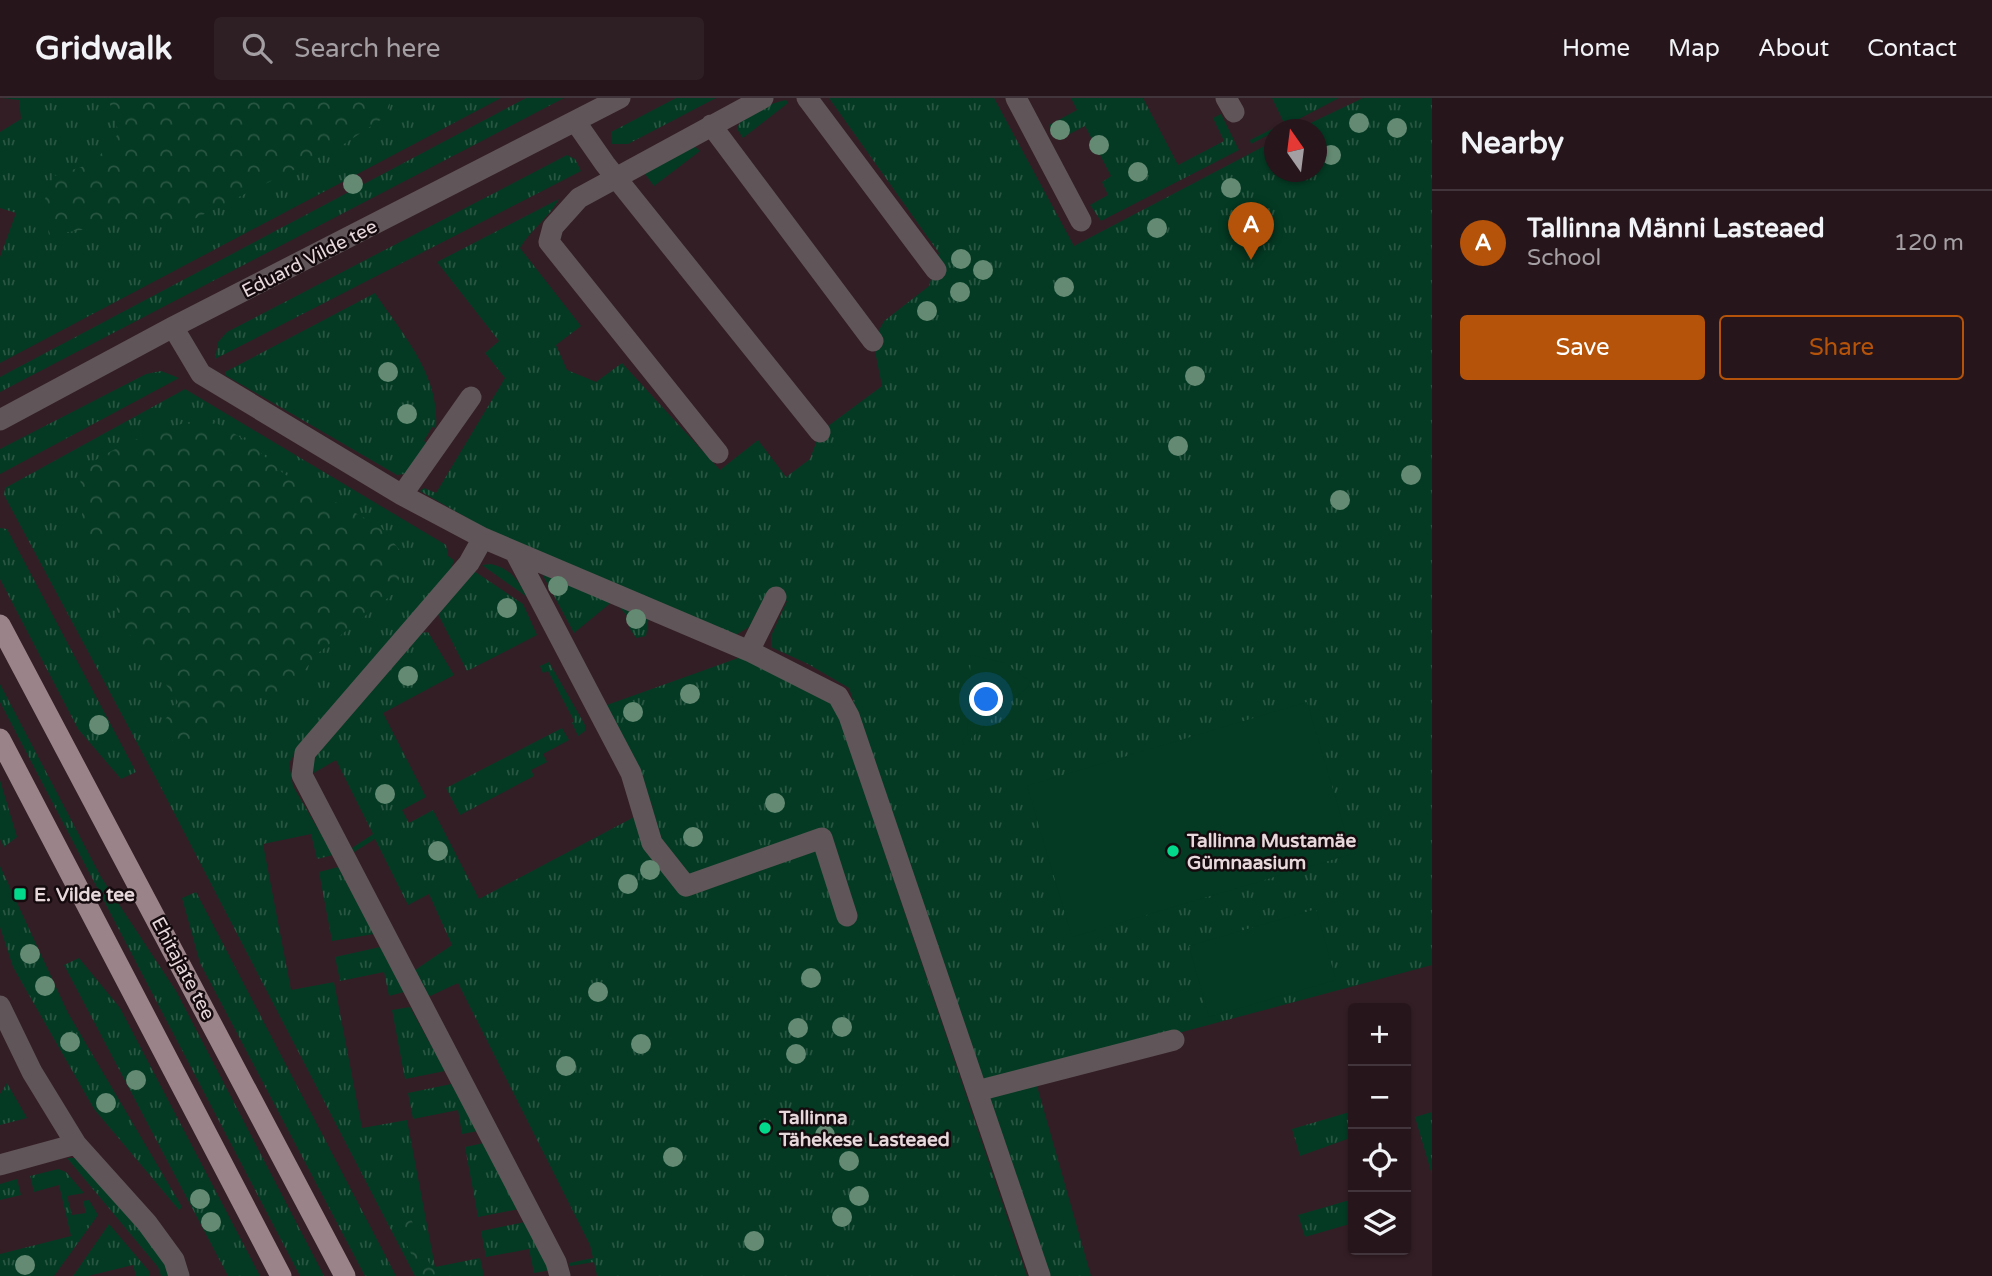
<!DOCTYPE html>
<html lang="en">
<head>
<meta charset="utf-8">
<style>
  :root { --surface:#26161c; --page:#2e1f25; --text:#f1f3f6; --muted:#a49fa3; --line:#42353b; --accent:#b45309 }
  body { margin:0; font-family:"Varela Round",sans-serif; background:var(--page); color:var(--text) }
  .controls { position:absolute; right:21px; bottom:21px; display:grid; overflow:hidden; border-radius:7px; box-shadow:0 2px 5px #0004 }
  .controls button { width:63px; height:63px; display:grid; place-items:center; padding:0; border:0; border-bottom:2px solid var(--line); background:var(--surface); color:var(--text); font:35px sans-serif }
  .compass { position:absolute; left:1264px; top:21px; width:63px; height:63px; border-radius:50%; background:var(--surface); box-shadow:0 2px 5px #0004; rotate:346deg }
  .you { position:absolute; left:987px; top:602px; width:24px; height:24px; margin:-18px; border:5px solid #fff; border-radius:50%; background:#1a73e8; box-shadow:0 0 0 10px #1a73e833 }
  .badge { display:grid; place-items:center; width:46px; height:46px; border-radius:50%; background:var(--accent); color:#fff; font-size:23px; font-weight:700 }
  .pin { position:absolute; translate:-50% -58px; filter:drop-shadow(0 2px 4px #0008) }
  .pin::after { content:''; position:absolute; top:37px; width:24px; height:21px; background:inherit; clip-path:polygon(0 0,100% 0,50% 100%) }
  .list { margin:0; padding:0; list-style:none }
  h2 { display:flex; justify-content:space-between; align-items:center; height:91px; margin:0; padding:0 28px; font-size:30px }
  h2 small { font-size:23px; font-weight:400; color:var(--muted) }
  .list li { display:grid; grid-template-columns:46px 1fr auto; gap:21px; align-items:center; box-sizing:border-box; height:105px; padding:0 28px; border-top:2px solid var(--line) }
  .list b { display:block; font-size:26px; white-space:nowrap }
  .list p { margin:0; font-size:23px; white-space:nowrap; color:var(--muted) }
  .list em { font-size:23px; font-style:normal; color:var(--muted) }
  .actions { display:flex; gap:14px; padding:21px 28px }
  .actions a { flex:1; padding:16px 0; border:2px solid var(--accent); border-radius:7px; text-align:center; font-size:24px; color:var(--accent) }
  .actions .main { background:var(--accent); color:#fff }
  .icon { flex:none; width:38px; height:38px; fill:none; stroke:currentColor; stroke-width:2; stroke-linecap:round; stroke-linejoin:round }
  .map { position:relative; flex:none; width:1432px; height:1178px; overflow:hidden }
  header { display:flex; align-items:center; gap:42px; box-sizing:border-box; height:98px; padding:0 35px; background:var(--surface); border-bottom:2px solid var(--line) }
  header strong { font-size:33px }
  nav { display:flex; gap:38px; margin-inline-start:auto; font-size:24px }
  .search { width:490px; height:63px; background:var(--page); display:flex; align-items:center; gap:18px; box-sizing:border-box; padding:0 24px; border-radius:7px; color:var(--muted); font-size:26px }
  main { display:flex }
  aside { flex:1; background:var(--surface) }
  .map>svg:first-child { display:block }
</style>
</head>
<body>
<header>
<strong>Gridwalk</strong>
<div class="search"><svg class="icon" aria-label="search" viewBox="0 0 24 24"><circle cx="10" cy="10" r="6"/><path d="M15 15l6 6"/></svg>Search here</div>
<nav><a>Home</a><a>Map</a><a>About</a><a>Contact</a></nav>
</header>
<main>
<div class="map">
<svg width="1432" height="1178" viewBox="0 0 1432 1178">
  <defs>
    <pattern id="grass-tufts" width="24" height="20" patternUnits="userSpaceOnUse" patternTransform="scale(1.75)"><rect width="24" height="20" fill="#043a23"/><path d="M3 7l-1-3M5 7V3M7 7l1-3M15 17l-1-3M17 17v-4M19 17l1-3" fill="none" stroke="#295642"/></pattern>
    <pattern id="forest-crowns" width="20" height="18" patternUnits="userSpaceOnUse" patternTransform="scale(1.75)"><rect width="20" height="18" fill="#043a23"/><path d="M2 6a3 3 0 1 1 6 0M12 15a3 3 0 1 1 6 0" fill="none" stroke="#295642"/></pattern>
  </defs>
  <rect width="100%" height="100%" fill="#331e25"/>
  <!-- grass -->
  <path fill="url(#grass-tufts)" d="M2,0h499l-501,265v-106l16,-44 -16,-5v-76l21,-13 -2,-19z
    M526,0h38l-564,294v-15z
    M676,0h40l-88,46h-16l-1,-12z
    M829,0h165l80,148 200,-105v31h42v-42l-18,-1 65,-31h69v867l-399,107 58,204h-41l-201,-588 -41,-24 -37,-17v-11l16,-35 -20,-8 -18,34 -13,8 -239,-100 -77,-44 4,-3 12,5 69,-115 -20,-25 14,-12 -62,-79 122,-63c-11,20 -28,30 -39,49l61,78 -25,19 11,25 29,12 26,-19 98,107 38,-30 28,37 24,-18 10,-27 62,-46 -9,-45 11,-20 45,-35 10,-33z
    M1071,0h72l35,67 46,-24 -11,-23 8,-4 18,36 -138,71 -11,-16 18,-10 -6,-13 9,-6 -26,-50 -27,14 -9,-15 28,-15z
    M1272,0h67l-88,46 -1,-4 34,-17z
    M786,2l2,3 -45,35 -6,-9c3,-14 34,-26 49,-29z
    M693,47l7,6 -46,35 -12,-16z
    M567,57l8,4 6,12 -366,188 3,-17 9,-10z
    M375,195c28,42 65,82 61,135l-4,-1 -8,14 3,2 -22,31 -8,1 -172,-100v-3z
    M161,273l18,7 -179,96v-25l146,-75z
    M185,291l261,156 2,11 6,4 -3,9 -154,181 -8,13 4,23 40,69 -16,4 -6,-25 -48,10 28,146 43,-8 28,146 45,-8 28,147 45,-9 4,18h-69l-257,-494 -154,-287 1,-7z
    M0,430l7,1 129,243 -15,7 -43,-50 -78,-150z
    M491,466c20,5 27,16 36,33l-45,-32z
    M540,472l73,31 -39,32z
    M474,473l49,33 14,31 -70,36 -29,-57z
    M615,504l34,14 -3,20 -10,2 -6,-9 -1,-11z
    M428,534l26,43 -71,38 43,84 -24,13 7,13 24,-13 46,89 174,-92 -49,-101 137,-49 83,37 12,15 191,567h-430l-3,-14 -24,4 -1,-3 24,-5 -3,-13 -132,-262 -30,14 -13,-27 37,-25 -23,-51 -21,11 -33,-66 -21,13 -2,-4 21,-14 -37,-74 -24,14 -2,-14 109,-127z
    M549,564l36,63v6l-7,5 -6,-13 2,-2 -26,-50 -5,2 -3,-7z
    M0,586l101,193 75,114 148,285h-24l-300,-574z
    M562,630l7,12 -26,14 4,8 -16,8 3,6 -74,39 -14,-27z
    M0,682l17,57 -13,10 -4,-8z
    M0,768l68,147 114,194 -3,3 -85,-101 -81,-142 -13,-40z
    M338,769l36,67 -42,7 -13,-69z
    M196,794l200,384h-31l-165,-313 -18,-65z
    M380,849l24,45 -15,4 -5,-24 -44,9 -5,-24z
    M79,860l41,50 140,268h-32l-164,-311z
    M410,909l35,64 -40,8 -13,-69z
    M7,985l20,35 -27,7v-31z
    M451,986l27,47 -16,3 -4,-24 -45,9 -5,-26z
    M1353,1013v26l-53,19 -8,-27z
    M1432,1014v63l-17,-58z
    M484,1045l35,66 -41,8 -13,-70z
    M67,1060h9l82,93 14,25h-11l-3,-9z
    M58,1071l8,3 18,21 -17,3 5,19 14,-2 -3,-12 6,-1 9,15 -44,61h-54v-22l71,-18 -12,-51 -25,7 -4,-16z
    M17,1081l4,16 -21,5v-16z
    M1353,1101v24l-48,14 -7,-22z
    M525,1124l26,48 -17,3 -5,-24 -43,8 -5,-26z
    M109,1126l40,47 1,5h-14l-3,-11 -45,11h-15z"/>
  <!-- forest -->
  <path fill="url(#forest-crowns)" d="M108,0h283l-3,17 -50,33 -144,71 -68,4 -77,12 -6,-31 11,-28 39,-13 26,-30z
    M208,320l42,25 34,31 97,53 25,31 -12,35 -77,61 -30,39h-42l-29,38 -34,19 -13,-13 -5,-16 14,-19 -40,-58 -22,-25 3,-40 -36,-45 -3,-64c42,-28 78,-42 128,-52z
    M408,1115c12,22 13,44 31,62l21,1h-38l-30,-61z"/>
  <!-- pitch -->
  <path fill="#043a23" d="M971,557l34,8 27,20 -61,55v7l-6,2 -3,-7 5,-5z
    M1307,604l45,152 -280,83 -45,-151z
    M1316,811l20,71 -127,37 -20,-71z"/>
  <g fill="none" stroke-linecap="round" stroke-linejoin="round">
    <!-- minor -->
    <path stroke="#605558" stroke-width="21" d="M807,0l129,172
      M1016,0l65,123
      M1226,0l8,14
      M575,23l30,43 215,268
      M711,27l162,216
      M173,229l28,47 201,121 81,43 266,113 89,45 11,20 191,560
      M0,322l173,-93 447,-229
      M718,355l-169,-211 4,-15 26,-29 184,-100
      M402,397l69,-98
      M483,440l-14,25 -164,190 -3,22 254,487 4,14
      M515,454l116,221 21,70 34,43 136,-48 25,78
      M749,553l27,-54
      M0,908l32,66 44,72 71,79 27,37 5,16
      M977,993l197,-51
      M0,1067l76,-21"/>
    <!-- major -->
    <path stroke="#9a8389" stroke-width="21" d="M0,527l345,651
      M0,641l281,537"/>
  </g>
  <!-- trees -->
  <g fill="#648a73">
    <circle cx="1359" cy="25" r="10"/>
    <circle cx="1397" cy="30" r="10"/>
    <circle cx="1060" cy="32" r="10"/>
    <circle cx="1099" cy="47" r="10"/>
    <circle cx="1331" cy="57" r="10"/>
    <circle cx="1138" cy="74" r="10"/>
    <circle cx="353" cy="86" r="10"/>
    <circle cx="1231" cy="90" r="10"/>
    <circle cx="1157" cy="130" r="10"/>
    <circle cx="961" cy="161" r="10"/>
    <circle cx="983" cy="172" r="10"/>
    <circle cx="1064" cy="189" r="10"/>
    <circle cx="960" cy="194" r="10"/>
    <circle cx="927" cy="213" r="10"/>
    <circle cx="388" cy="274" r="10"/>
    <circle cx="1195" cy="278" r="10"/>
    <circle cx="407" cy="316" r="10"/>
    <circle cx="1178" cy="348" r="10"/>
    <circle cx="1411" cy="377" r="10"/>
    <circle cx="1340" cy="402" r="10"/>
    <circle cx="558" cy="488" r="10"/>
    <circle cx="507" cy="510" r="10"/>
    <circle cx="636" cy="521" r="10"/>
    <circle cx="408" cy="578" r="10"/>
    <circle cx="690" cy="596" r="10"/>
    <circle cx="633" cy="614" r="10"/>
    <circle cx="99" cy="627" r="10"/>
    <circle cx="385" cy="696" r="10"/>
    <circle cx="775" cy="705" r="10"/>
    <circle cx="693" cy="739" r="10"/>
    <circle cx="438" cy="753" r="10"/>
    <circle cx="650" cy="772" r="10"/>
    <circle cx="628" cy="786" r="10"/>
    <circle cx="30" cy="856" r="10"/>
    <circle cx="811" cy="880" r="10"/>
    <circle cx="45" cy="888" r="10"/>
    <circle cx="598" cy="894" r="10"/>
    <circle cx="842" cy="929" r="10"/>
    <circle cx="798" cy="930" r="10"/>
    <circle cx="70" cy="944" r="10"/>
    <circle cx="641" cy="946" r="10"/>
    <circle cx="796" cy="956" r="10"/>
    <circle cx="566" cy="968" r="10"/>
    <circle cx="136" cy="982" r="10"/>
    <circle cx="106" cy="1005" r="10"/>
    <circle cx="825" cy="1037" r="10"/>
    <circle cx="673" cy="1059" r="10"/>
    <circle cx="849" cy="1063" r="10"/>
    <circle cx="859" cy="1098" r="10"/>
    <circle cx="200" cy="1101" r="10"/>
    <circle cx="842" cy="1119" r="10"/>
    <circle cx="211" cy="1124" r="10"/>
    <circle cx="754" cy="1143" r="10"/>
    <circle cx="25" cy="1167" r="10"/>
  </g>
  <!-- markers -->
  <g fill="#02d98b" stroke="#150b0e" stroke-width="2.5">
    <circle cx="1173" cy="753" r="7"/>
    <rect x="13" y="789" width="14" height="14" rx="3.5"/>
    <circle cx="765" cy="1030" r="7"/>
  </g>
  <g text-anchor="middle" stroke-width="5" stroke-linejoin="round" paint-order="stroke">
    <!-- street labels -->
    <g font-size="19" fill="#e7d8dc" stroke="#150b0e">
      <text transform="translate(309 160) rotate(-27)" y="7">Eduard Vilde tee</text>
      <text transform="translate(184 870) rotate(62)" y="7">Ehitajate tee</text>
    </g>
    <!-- poi labels -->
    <g font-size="19" font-weight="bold" fill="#e7d8dc" stroke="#150b0e" text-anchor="start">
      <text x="1187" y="749">Tallinna Mustamäe<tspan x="1187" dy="22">Gümnaasium</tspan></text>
      <text x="34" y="803">E. Vilde tee</text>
      <text x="779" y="1026">Tallinna<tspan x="779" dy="22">Tähekese Lasteaed</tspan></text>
    </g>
  </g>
</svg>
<div class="controls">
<button>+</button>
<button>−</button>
<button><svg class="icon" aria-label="locate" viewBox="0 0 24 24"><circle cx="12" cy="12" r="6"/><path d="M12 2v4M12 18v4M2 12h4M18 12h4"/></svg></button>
<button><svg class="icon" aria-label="layers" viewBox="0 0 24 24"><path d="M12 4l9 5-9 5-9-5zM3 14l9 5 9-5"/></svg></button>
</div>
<svg class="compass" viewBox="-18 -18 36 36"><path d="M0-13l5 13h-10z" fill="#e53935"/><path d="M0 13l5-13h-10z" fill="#a49fa3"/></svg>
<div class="you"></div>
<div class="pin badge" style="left:1251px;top:162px">A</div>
</div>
<aside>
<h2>Nearby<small></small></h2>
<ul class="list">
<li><span class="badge">A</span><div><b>Tallinna Männi Lasteaed</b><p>School</p></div><em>120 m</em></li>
</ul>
<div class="actions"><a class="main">Save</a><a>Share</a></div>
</aside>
</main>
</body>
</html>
